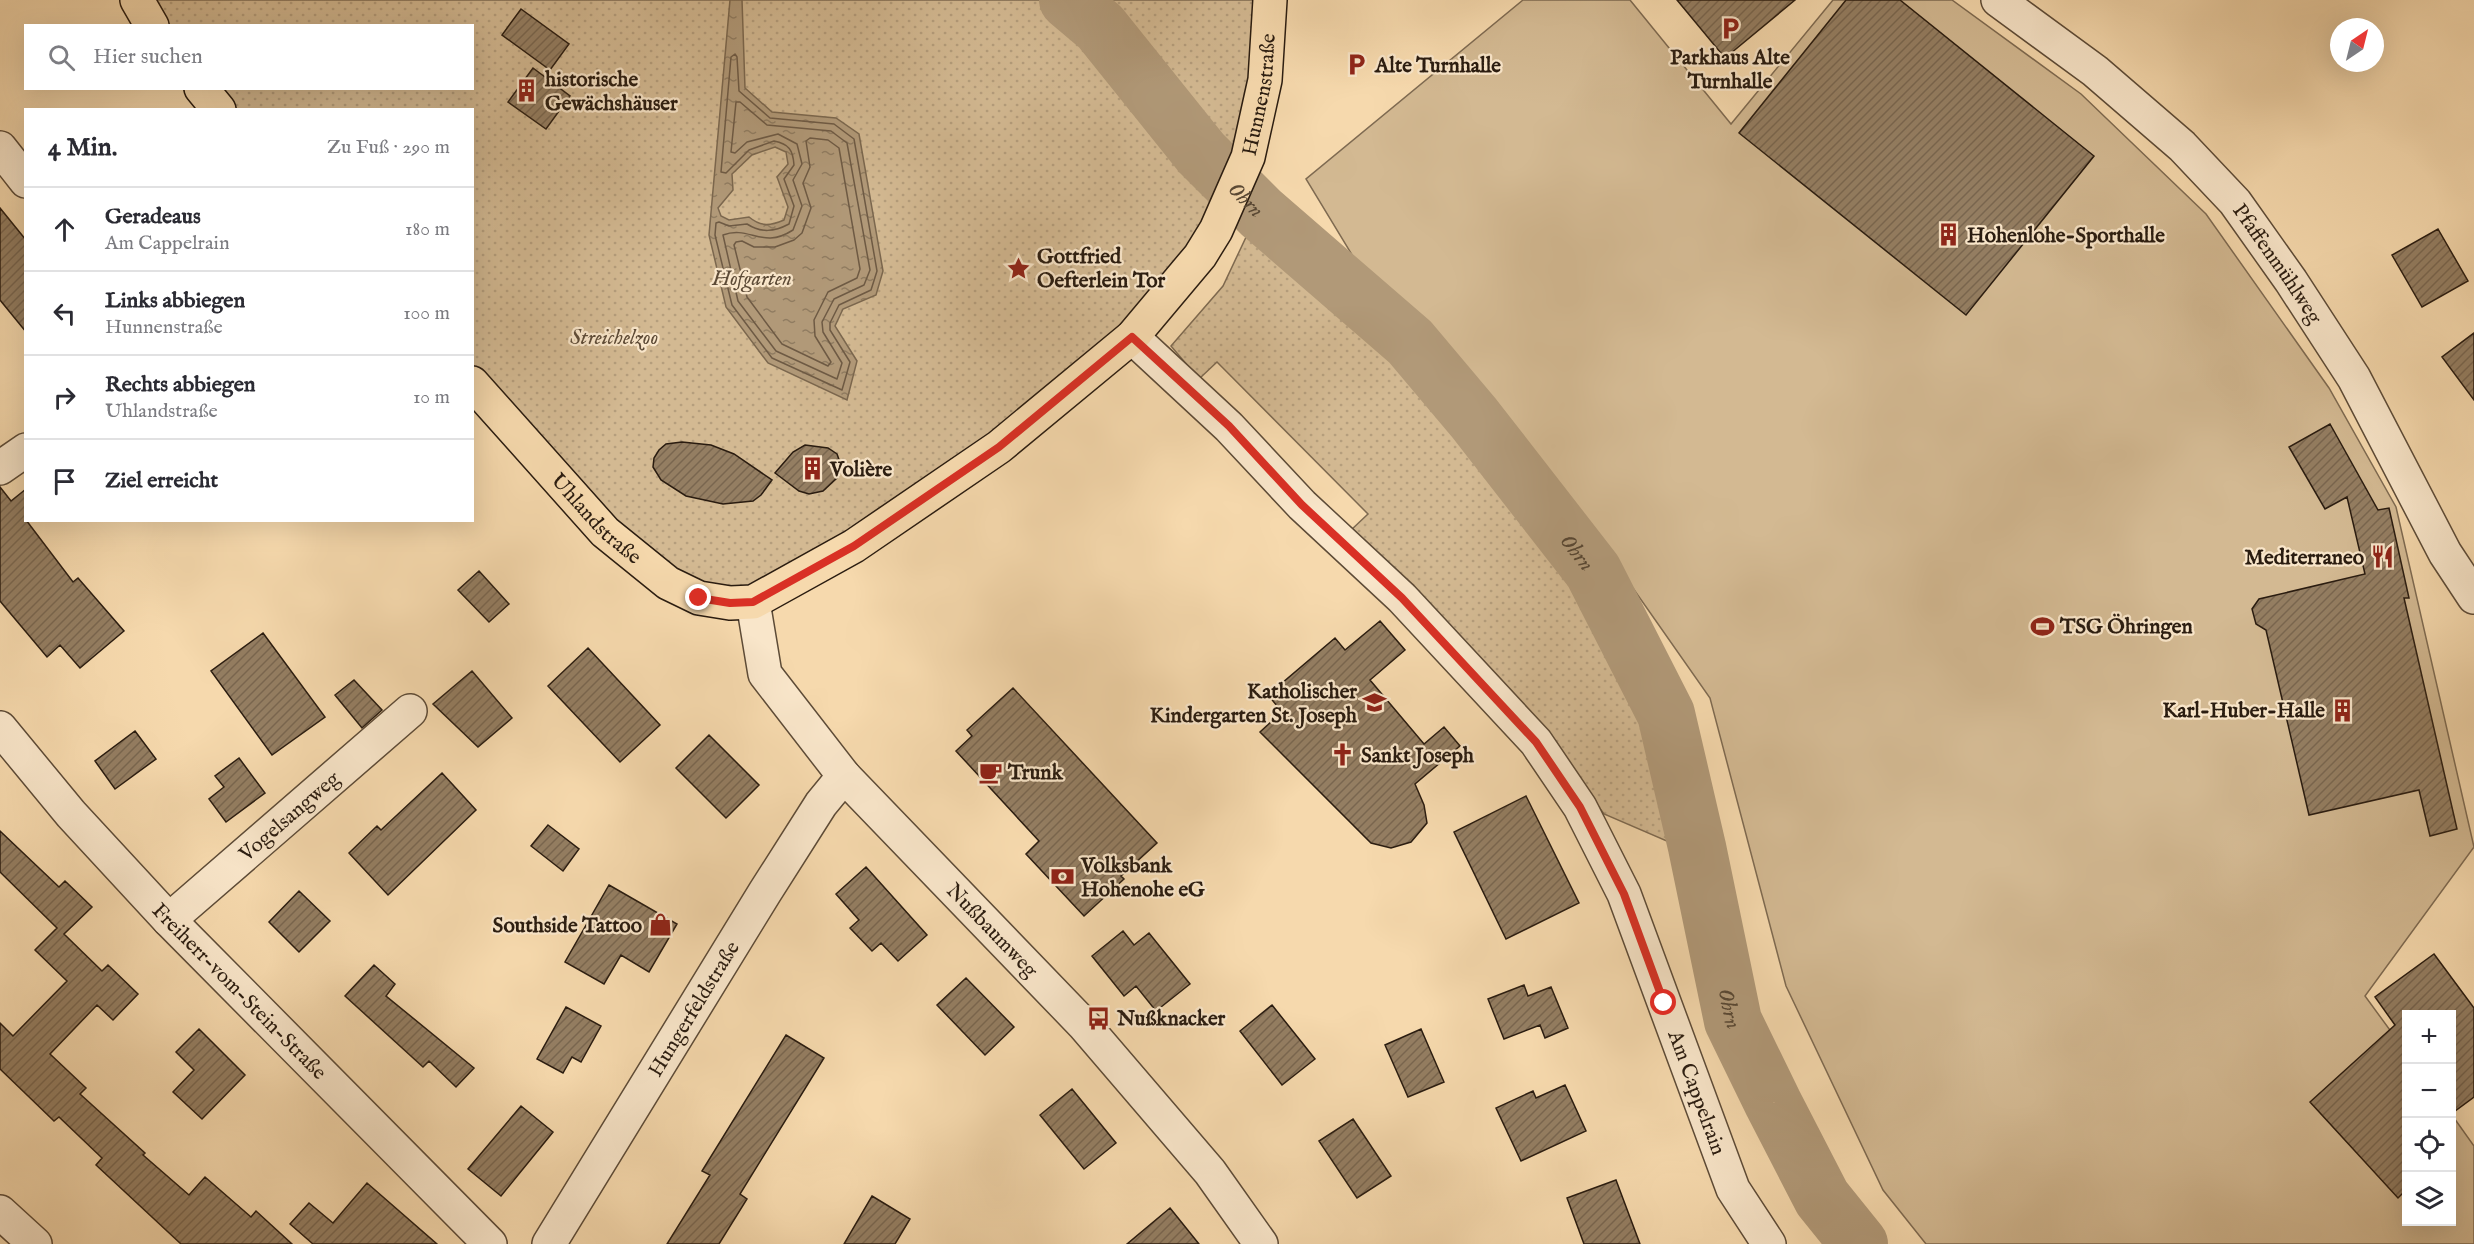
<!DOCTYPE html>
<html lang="de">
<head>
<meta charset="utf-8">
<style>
  :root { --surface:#fff; --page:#f2f2f3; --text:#2b2b33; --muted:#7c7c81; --line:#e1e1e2 }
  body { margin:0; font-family:"IM FELL English",serif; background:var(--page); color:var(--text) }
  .controls { position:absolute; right:18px; bottom:18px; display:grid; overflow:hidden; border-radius:0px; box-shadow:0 6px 24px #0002 }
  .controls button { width:54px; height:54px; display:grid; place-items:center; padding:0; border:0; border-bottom:2px solid var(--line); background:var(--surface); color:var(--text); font:30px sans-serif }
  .compass { position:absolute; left:2330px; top:18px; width:54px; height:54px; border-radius:50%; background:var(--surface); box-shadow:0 6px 24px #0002; rotate:35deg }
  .stop { position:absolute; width:18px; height:18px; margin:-14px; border:4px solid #d93025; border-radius:50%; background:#fff }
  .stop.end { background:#d93025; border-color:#fff; box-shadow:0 2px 6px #0008 }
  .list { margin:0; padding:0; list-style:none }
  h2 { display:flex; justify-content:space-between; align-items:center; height:78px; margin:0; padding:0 24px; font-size:26px }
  h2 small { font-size:20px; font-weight:400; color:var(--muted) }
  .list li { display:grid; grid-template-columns:39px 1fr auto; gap:18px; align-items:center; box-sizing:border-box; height:84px; padding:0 24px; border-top:2px solid var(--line) }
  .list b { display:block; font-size:22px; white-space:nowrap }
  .list p { margin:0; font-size:20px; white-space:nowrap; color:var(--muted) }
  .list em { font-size:20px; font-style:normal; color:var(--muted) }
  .icon { flex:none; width:33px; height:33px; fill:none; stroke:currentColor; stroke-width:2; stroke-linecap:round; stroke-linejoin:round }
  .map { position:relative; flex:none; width:2474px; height:1244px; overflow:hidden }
  .search { position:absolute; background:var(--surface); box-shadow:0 6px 24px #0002; left:24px; top:24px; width:450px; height:66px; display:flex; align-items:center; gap:15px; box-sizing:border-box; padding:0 21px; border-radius:0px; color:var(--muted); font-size:22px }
  .panel { position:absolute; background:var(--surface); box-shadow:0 6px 24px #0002; left:24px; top:108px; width:450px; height:414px; border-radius:0px }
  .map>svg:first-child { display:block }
</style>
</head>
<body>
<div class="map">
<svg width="2474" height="1244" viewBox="0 0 2474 1244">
  <defs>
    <pattern id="park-dots" width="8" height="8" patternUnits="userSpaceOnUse" patternTransform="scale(1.5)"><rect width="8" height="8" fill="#d3b992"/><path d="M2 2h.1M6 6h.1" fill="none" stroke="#b59e7d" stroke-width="1.8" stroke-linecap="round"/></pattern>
    <pattern id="water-ripples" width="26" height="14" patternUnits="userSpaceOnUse" patternTransform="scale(1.5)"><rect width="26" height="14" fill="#b19978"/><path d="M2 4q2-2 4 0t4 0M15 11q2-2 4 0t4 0" fill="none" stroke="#907c61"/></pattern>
    <pattern id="building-hatch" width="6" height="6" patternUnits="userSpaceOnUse" patternTransform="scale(1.5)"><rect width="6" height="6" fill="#947e62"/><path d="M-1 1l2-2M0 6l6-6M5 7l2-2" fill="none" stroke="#79664f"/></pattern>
  </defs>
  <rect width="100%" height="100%" fill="#f6d9ad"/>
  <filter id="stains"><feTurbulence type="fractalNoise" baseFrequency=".00333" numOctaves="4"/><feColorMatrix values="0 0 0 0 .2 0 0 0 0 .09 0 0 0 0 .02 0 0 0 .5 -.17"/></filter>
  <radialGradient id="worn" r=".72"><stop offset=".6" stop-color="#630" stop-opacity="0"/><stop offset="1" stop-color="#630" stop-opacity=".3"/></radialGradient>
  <!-- grass -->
  <path fill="#d3b992" stroke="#7e6a51" stroke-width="1.5" d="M1523,0h107l101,124 102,-124h119l129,94 125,120 123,174 67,119 78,340 -109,149 41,56v170h46v-107l22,31v98h-548l-43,-54 -97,-204 -76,-288 -101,-144 -123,-145 -126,-141 -54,-89z"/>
  <!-- park -->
  <path fill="url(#park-dots)" stroke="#7e6a51" stroke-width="1.5" d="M137,0h1125l-30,222 -97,132 -382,248 -85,-19 -195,-200 -1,-273 -253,-1 -18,-20 271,-1v-62l-320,-1z
    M1256,216l215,213 113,146 72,150 27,123 -79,-34 -59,-81 -195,-202 18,-17 -151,-152 -18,17 -28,-33 52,-60z"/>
  <!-- water -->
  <path fill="url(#water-ripples)" stroke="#7b674e" stroke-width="1.5" fill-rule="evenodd" d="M730,0h12l3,88 27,24 64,6 23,16 24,137 -7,24 -33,14 -8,17 22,35 -10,39 -79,-37 -42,-56 -17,-72zM775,147l11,5 2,12 -11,13 11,30 -4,13c-14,6 -23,7 -35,-3l-20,3 -8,-4 -3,-8 15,-18 -1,-16 20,-19z"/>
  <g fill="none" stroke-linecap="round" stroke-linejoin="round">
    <!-- shore -->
    <path stroke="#6e5a44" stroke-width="1.5" d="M735,54l2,3 2,34 31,27 64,6 20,15 23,132 -6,19 -32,15 -9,18v7l20,32 -8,28 -70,-32 -40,-53 -17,-70 1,-12 3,-1 10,4 18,-2c14,9 27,8 42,0l5,-18 -10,-27 10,-14c-1,-15 -5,-21 -20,-24l-25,9 -23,23 -5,-1 10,-115z
      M736,102h4l27,23 64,6 16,12 23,127 -6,15 -30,14 -12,23 1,10 19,31 -5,16 -61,-28 -38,-50 -15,-66c27,-10 39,15 70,-5l9,-24 -9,-26 9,-16 -5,-20 -19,-10 -31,8 -12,11 -4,-1z
      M810,138l18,2 11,8 21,121 -3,9 -29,14 -14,28 1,16 16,26 -3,4 -46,-22 -35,-47 -13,-52 2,-3 6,-1 12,6h21l19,-7 8,-7 9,-25 -8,-25 7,-16 -4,-26z"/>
    <!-- river -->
    <path stroke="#b19978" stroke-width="58" id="s1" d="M1068,0l32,27 101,126 60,60 149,129 64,76 119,153 73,143 31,133 36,174 40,82 49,95 37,46"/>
  </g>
  <!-- building -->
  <path fill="url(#building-hatch)" stroke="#2a1c10" stroke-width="1.5" d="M1677,0h118l-70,58z
    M1846,0h54l194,156 -128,159 -227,-182z
    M521,9l48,35 -19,26 -48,-35z
    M533,68l37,28 -24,33 -38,-27z
    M0,208l26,32v92l-26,-32z
    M2438,229l30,52 -46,26 -30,-52z
    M2474,333v67l-32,-43z
    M2330,424l48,86 11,-2 20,90h-5l53,231 -27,7 -11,-46 -110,25 -43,-185 -10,-6 -4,-15 7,-10 106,-25 -18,-77 -22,12 -36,-62z
    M682,442l29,3 23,9 38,26 -11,15 -8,6 -30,3 -37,-8 -25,-16 -8,-13 1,-9 5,-8 7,-6z
    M805,445l23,3 9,6 4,11 -2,11 -16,15 -14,3 -10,-3 -24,-18 18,-21z
    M0,487l11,14 15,-12v31l47,62 5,-4 46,53 -44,37 -20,-23 -13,12 -47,-56z
    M479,571l30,33 -20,18 -31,-32z
    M1380,621l25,29 -35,30 54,64 20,-17 16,19 -45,38 9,21 3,18 -16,19 -20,6 -20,-5 -111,-111 22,-20 -14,-17 67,-57 10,12z
    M263,633l62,84 -53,38 -61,-84z
    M588,648l72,77 -40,37 -72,-76z
    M472,671l40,47 -34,29 -45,-43z
    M354,680l28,30 -20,18 -27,-33z
    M1013,688l144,155 -36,33 3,3 -40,37 -58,-62 13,-13 -83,-90 16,-15 -5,-6z
    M135,731l21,28 -41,30 -20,-28z
    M709,735l50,50 -33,33 -50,-50z
    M239,758l26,35 -39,29 -17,-23 15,-12 -9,-11z
    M442,773l34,37 -88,85 -39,-42 28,-27 4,4z
    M1526,796l53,107 -73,36 -52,-107z
    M548,825l31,24 -16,22 -32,-25z
    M0,831l59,56 6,-6 27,26 -28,27 38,37 6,-6 30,29 -25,26 -16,-15 -47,49 36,34 -6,6 65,59 -2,2 46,40 16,-18 46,40 5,-6 36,33h-111l-85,-79 6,-7 -43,-41 -5,4 -54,-52v-46l13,13 54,-55 -32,-31 22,-22 -57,-56z
    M866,867l61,68 -29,26 -17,-18 -9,8 -22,-23 9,-8 -23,-26z
    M609,885l68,39 -28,48 -28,-17 -17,29 -39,-22z
    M299,891l31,30 -31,31 -30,-30z
    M1123,931l11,14 15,-12 41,51 -34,27 -20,-25 -12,10 -32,-40z
    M2434,954l40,54v89l-23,17v-100h-45v176l-8,8 -88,-96 85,-77 -20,-28z
    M374,965l21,19 -9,12 88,72 -18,19 -27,-26 -6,6 -78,-71z
    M966,978l48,49 -29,28 -48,-50z
    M1524,985l4,11 23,-9 17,41 -23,10 -5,-13 -36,14 -16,-40z
    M1272,1005l43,54 -33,26 -42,-54z
    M566,1007l35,19 -20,36 -9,-5 -9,16 -26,-14z
    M199,1029l46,46 -43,44 -29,-27 21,-22 -18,-18z
    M1421,1029l23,53 -36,15 -23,-52z
    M786,1035l38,23 -84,136 7,5 -28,45h-52l43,-69 -8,-4z
    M1565,1085l21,46 -65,30 -25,-53 37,-17 3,7z
    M1072,1089l44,54 -32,26 -44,-54z
    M521,1106l32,26 -52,64 -33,-27z
    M1353,1119l38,57 -34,22 -38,-57z
    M1616,1180l24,64h-56l-17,-46z
    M367,1183l70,61h-124l-23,-20 19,-21 24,20z
    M872,1196l38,23 -15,25h-51z
    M1170,1208l29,36h-72z"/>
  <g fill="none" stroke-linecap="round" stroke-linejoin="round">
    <defs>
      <g id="minor">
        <path id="s2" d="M1998,0l97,71 87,75 53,56 56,79 63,97 91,175 29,44"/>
        <path d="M0,148l26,33"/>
        <path id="s3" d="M1132,337l97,90 73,78 100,93 134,144 44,65 44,87 109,295 36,55"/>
        <path d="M0,468l26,-18"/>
        <path id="s4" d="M753,602l12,72 79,102 240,249 126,147 51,72"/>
        <path id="s5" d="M0,728l71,86 98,106 321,324"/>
        <path id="s6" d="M169,920l241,-209"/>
        <path d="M0,1212l35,32"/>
        <path id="s7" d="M549,1244l216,-352 56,-88 23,-28"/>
      </g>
      <g id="major">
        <path d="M137,0l15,26"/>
        <path d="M201,88l18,22"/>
        <path id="s8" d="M472,383l133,149 63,51 31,15 31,5 23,-1 101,-56 145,-99 133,-110 68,-81 16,-26 32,-73 17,-77 5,-80"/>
      </g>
    </defs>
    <!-- minor casing -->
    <use href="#minor" stroke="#5d4b37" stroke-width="36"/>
    <!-- major casing -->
    <use href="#major" stroke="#2a1c10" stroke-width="36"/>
    <!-- minor -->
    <use href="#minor" stroke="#f9e6ca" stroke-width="33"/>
    <!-- major -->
    <use href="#major" stroke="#f6d9ad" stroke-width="33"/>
  </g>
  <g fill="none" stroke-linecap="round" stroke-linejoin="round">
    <!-- route -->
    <path stroke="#d93025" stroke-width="8" d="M699,598l31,5 23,-1 101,-56 145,-99 133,-110 97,89 73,79 100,93 134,144 44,65 44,87 40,109"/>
  </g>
  <!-- icons -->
  <defs>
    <symbol id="parking-bare" viewBox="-9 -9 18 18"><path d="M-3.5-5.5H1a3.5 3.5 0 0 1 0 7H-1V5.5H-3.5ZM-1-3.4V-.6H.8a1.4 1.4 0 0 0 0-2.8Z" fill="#8f2418" stroke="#f9e6ca" stroke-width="2.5" paint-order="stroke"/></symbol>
    <symbol id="building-bare" viewBox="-9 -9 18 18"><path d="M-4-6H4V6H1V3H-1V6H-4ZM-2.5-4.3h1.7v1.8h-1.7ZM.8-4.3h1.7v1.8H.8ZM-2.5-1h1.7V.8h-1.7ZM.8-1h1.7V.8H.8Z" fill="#8f2418" stroke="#f9e6ca" stroke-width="2.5" paint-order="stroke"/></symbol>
    <symbol id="sight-bare" viewBox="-9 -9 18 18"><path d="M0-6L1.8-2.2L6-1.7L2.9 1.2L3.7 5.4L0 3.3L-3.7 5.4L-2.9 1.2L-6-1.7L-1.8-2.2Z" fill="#8f2418" stroke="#f9e6ca" stroke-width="2.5" paint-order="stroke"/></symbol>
    <symbol id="restaurant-bare" viewBox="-9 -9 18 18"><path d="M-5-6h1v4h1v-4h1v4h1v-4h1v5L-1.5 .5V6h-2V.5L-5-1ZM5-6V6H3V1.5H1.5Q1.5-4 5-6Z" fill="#8f2418" stroke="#f9e6ca" stroke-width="2.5" paint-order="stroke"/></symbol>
    <symbol id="stadium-bare" viewBox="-9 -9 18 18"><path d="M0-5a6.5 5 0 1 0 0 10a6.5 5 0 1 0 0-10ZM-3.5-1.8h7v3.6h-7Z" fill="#8f2418" stroke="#f9e6ca" stroke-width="2.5" paint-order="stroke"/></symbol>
    <symbol id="school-bare" viewBox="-9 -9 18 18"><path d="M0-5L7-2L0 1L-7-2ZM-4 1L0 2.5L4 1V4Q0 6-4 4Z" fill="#8f2418" stroke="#f9e6ca" stroke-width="2.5" paint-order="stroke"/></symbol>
    <symbol id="church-bare" viewBox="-9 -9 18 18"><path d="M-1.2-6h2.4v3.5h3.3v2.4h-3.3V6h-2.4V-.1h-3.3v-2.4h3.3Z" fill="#8f2418" stroke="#f9e6ca" stroke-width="2.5" paint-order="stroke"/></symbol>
    <symbol id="cafe-bare" viewBox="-9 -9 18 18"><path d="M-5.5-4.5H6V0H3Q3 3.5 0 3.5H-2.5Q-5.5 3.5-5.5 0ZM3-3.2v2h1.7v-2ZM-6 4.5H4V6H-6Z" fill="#8f2418" stroke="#f9e6ca" stroke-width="2.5" paint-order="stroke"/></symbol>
    <symbol id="bank-bare" viewBox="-9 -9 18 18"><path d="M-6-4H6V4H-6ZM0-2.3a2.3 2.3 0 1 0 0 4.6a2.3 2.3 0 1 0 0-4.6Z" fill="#8f2418" stroke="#f9e6ca" stroke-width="2.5" paint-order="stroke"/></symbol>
    <symbol id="shop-bare" viewBox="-9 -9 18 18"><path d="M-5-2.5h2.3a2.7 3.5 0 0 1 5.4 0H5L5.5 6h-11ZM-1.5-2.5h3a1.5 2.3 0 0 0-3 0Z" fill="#8f2418" stroke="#f9e6ca" stroke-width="2.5" paint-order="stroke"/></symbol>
    <symbol id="bus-bare" viewBox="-9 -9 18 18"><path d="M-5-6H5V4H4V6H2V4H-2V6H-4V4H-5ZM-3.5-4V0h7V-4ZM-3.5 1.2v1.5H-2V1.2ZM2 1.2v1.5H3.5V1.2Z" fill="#8f2418" stroke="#f9e6ca" stroke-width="2.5" paint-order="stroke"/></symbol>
  </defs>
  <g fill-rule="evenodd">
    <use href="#parking-bare" x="1714" y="12" width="33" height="33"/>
    <use href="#parking-bare" x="1340" y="48" width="33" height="33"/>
    <use href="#building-bare" x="510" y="74" width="33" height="33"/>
    <use href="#building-bare" x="1932" y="218" width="33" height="33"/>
    <use href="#sight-bare" x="1002" y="252" width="33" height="33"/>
    <use href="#building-bare" x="796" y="452" width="33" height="33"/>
    <use href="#restaurant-bare" x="2366" y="540" width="33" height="33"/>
    <use href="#stadium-bare" x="2026" y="610" width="33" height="33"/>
    <use href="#school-bare" x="1358" y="686" width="33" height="33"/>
    <use href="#building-bare" x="2326" y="694" width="33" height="33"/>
    <use href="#church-bare" x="1326" y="738" width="33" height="33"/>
    <use href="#cafe-bare" x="974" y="756" width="33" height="33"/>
    <use href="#bank-bare" x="1046" y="860" width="33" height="33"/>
    <use href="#shop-bare" x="644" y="908" width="33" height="33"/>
    <use href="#bus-bare" x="1082" y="1002" width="33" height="33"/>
  </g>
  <g text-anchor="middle" stroke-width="4.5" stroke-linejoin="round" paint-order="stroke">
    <!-- poi labels -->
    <g font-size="21" font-weight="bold" fill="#2a1c10" stroke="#f9e6ca" text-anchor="start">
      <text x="1730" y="64" text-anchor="middle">Parkhaus Alte<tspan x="1730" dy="24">Turnhalle</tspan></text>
      <text x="1375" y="72">Alte Turnhalle</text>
      <text x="545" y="86">historische<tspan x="545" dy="24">Gewächshäuser</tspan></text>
      <text x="1967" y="242">Hohenlohe-Sporthalle</text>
      <text x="1037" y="263">Gottfried<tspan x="1037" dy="24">Oefterlein Tor</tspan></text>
      <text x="830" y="476">Volière</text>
      <text x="2364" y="564" text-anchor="end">Mediterraneo</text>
      <text x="2060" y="633">TSG Öhringen</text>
      <text x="1357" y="698" text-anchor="end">Katholischer<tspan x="1357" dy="24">Kindergarten St. Joseph</tspan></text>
      <text x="2325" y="717" text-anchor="end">Karl-Huber-Halle</text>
      <text x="1361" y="762">Sankt Joseph</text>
      <text x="1008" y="779">Trunk</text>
      <text x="1081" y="872">Volksbank<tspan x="1081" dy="24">Hohenohe eG</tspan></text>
      <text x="642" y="932" text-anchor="end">Southside Tattoo</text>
      <text x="1117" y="1025">Nußknacker</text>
    </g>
    <!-- street labels -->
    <g font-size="21" fill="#2a1c10" stroke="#f9e6ca">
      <text dy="7" stroke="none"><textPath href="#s8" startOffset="1113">Hunnenstraße</textPath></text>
      <text dy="7" stroke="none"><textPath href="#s2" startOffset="387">Pfaffenmühlweg</textPath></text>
      <text dy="7" stroke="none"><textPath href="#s8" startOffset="184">Uhlandstraße</textPath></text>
      <text dy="7" stroke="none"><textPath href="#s6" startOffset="159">Vogelsangweg</textPath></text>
      <text dy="7" stroke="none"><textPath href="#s4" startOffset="416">Nußbaumweg</textPath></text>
      <text dy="7" stroke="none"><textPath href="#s5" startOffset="356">Freiherr-vom-Stein-Straße</textPath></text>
      <text dy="7" stroke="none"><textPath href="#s7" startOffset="276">Hungerfeldstraße</textPath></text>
      <text dy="7" stroke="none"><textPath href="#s3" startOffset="960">Am Cappelrain</textPath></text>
    </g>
    <!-- park labels -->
    <g font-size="21" font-style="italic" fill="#5d4b37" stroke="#f9e6ca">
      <text x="752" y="285">Hofgarten</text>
      <text x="614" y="344">Streichelzoo</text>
    </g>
    <!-- water labels -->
    <g font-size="22" font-style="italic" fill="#594834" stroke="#f9e6ca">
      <text dy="8" stroke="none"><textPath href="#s1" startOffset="268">Ohrn</textPath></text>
      <text dy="8" stroke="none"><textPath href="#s1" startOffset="754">Ohrn</textPath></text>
      <text dy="8" stroke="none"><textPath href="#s1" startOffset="1240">Ohrn</textPath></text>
    </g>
  </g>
  <rect width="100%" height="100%" filter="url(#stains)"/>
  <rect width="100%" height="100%" fill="url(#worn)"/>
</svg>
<div class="controls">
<button>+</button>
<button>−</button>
<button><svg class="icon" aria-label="locate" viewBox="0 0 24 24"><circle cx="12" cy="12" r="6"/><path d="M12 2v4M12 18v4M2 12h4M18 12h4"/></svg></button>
<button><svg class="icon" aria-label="layers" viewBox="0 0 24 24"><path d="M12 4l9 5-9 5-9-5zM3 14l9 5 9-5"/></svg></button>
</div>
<svg class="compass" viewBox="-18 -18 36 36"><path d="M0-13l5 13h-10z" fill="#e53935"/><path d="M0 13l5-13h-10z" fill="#7c7c81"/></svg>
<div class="stop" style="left:1664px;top:1003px"></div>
<div class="stop end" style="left:699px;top:598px"></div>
<div class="search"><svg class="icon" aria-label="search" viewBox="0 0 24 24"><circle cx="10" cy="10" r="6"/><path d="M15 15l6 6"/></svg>Hier suchen</div>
<section class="panel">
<h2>4 Min.<small>Zu Fuß · 290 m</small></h2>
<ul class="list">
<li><svg class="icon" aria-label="ahead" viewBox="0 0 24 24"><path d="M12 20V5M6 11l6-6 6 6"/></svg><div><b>Geradeaus</b><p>Am Cappelrain</p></div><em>180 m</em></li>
<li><svg class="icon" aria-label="left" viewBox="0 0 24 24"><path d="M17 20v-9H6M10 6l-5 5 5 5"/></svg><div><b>Links abbiegen</b><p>Hunnenstraße</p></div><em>100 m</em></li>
<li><svg class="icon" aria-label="right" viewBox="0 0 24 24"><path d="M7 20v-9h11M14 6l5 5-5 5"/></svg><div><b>Rechts abbiegen</b><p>Uhlandstraße</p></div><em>10 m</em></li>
<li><svg class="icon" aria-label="arrive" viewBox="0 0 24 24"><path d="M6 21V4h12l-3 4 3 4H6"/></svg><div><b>Ziel erreicht</b></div></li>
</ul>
</section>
</div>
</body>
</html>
